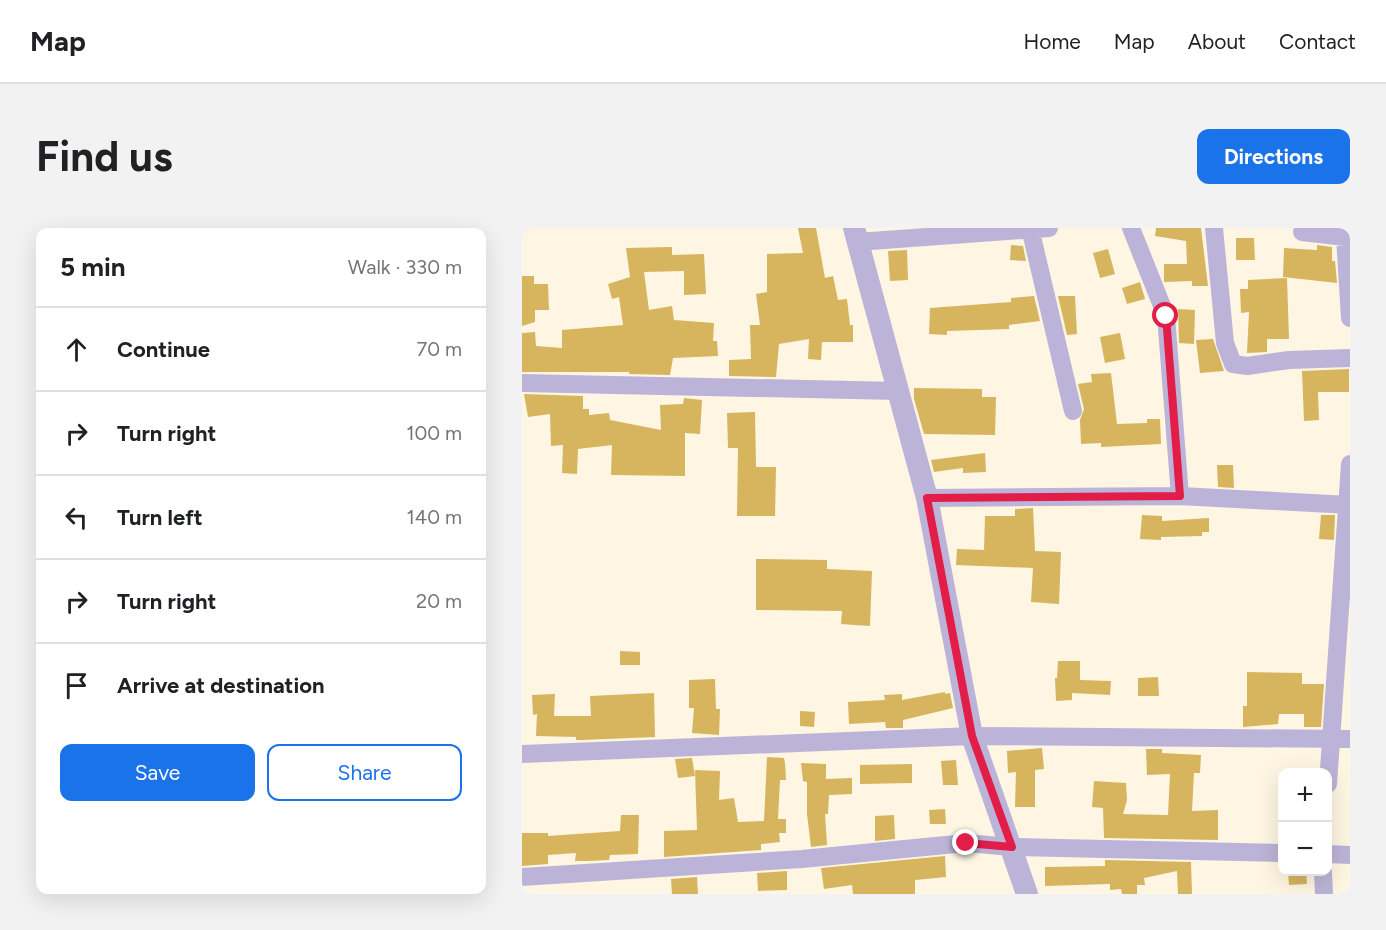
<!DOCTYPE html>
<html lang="en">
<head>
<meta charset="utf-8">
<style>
  :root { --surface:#fff; --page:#f2f2f2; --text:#202124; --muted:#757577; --line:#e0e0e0; --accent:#1a73e8 }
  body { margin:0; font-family:Figtree,sans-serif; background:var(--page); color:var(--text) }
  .controls { position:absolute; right:18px; bottom:18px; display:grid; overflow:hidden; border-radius:12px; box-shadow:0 6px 24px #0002 }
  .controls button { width:54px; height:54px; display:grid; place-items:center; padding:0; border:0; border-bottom:2px solid var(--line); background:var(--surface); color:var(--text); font:30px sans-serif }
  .stop { position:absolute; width:18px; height:18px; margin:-14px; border:4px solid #e11d48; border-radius:50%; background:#fff }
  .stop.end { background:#e11d48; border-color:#fff; box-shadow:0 2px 6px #0008 }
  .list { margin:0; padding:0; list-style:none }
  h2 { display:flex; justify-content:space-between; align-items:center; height:78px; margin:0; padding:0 24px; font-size:26px }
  h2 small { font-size:20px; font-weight:400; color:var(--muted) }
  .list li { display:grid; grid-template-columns:39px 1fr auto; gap:18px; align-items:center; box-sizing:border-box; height:84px; padding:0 24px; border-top:2px solid var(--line) }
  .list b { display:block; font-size:22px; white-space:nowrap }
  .list em { font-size:20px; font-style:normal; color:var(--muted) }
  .actions { display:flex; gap:12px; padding:18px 24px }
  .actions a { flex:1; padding:14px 0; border:2px solid var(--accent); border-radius:12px; text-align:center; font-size:21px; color:var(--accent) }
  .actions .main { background:var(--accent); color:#fff }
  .icon { flex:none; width:33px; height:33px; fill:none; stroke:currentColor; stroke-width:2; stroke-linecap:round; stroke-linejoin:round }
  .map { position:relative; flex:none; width:828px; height:666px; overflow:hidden; border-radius:12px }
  header { display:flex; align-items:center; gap:36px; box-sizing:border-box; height:84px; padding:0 30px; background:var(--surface); border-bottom:2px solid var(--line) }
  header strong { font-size:28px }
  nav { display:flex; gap:33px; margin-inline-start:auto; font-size:21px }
  .intro { display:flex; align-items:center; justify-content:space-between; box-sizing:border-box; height:144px; padding:0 36px }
  h1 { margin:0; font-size:42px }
  .button { padding:15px 27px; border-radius:12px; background:var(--accent); color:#fff; font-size:21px; font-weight:700 }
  main { display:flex; gap:36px; padding:0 36px }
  aside { flex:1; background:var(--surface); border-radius:12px; box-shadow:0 6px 24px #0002 }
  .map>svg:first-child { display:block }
</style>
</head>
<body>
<header>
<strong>Map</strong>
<nav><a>Home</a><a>Map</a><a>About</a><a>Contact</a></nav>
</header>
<div class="intro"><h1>Find us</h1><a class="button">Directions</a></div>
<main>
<aside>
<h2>5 min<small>Walk · 330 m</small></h2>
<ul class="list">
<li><svg class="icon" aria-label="ahead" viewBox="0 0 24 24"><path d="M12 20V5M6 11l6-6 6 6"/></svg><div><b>Continue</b></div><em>70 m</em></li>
<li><svg class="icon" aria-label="right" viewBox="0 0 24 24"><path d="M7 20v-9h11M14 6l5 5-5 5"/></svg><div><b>Turn right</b></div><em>100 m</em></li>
<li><svg class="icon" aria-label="left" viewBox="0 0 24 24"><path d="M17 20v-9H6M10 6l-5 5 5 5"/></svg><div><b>Turn left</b></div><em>140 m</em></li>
<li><svg class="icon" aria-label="right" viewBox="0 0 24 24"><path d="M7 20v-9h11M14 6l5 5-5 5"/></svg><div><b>Turn right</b></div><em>20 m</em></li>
<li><svg class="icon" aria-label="arrive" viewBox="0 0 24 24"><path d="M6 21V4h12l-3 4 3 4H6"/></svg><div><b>Arrive at destination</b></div></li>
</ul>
<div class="actions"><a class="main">Save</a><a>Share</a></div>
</aside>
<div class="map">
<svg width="828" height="666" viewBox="0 0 828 666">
  <rect width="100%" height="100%" fill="#fef6e2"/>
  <!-- building -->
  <path fill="#d6b55e" d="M276,0h18l9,50 8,-2 5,24 9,-1 3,26h3v17h-31l-1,18 -13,-1 1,-20 -30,5 -3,33 -47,-1v-16l22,-1 -1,-34h10l-4,-31 11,-2v-38l36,-1z
    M634,0h45l7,58h-16v-5l-28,1v-18h23l-1,-23 -31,-5z
    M714,10h18l1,22h-19z
    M489,17l12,1 3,15 -16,-1z
    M795,17l15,2v14h3l2,22 -54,-6 1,-29 33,2z
    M150,19v8l32,-1 2,40 -22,1v-24l-40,1 5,38 23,-4 2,14 40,3 -1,18h4l1,15 -45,2 -3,17 -41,-1v-2h-107v-39l13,-1 1,14 26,2v-18l61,-5 -4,-28 -7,2 -4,-15 22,-7 -4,-29z
    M586,21l7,25 -15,4 -7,-25z
    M385,22l1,30 -18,1 -2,-30z
    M0,48h12v8h14l1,26h-14v12l-13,4z
    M765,50l2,61h-22v13l-20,1 2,-41 -8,1 -1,-24h8v-9z
    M618,54l5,17 -18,5 -5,-16z
    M512,68l6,25 -31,4v4l-62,2v4l-18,-1 1,-26 81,-6v-4z
    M536,68h17l2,38 -10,1z
    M656,81l17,1 -1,34 -15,-1z
    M598,105l5,26 -20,4 -5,-26z
    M691,111l11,32 -24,2 -4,-33z
    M827,141v23h-31l1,28 -15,1 -2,-50z
    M589,145l6,51 30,-1v-4h13l1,25 -60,3v-4l-20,1 -1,-24 4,-11 -6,-25 14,-2 -1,-8z
    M392,160l68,1v8h14l-1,38 -71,-1 -10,-35z
    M2,166l59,2v13h6v6l20,-2 1,7 51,10 -1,-25 23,-1 1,-6 18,2 -2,34 -15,-1v43l-74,-1 1,-30 -34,4 -1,25 -15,-1 1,-28 -12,1 -1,-32 -22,3z
    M233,184l1,55h20l-1,49h-38l1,-68h-10l-1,-35z
    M463,225l1,19 -23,1v-5l-29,4 -3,-12z
    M695,237h16l1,23 -16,-1z
    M511,280l2,43 26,1 -2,52 -28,-2 2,-34 -77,-3 1,-16 27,1 1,-34h30v-7z
    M620,287l20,1v5l47,-3v14h-7v4l-41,1v3l-21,-1z
    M799,287h14l-1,25 -15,-1z
    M234,331l71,1v9l45,2 -2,55 -29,-2 1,-13 -86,-1z
    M98,423l20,1v13h-20z
    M536,433h22v19l31,1 -1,14 -38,-2v7l-16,1 -1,-23h2z
    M725,444l55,1v11h22l-3,43h-17v-13h-25l-1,10 -35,3v-21h4z
    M636,449l1,19h-21v-18z
    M193,451l1,30h4l-1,26 -27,-2 2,-25h-5v-28z
    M423,464v2l5,-1 3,15 -50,12v8h-17l-1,-6 -36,2 -1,-22 37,-2 -1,-5 18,-1v6z
    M132,465l1,44 -73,3h-6v-3l-40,-1 1,-22 -4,1 -1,-20 23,-1 -1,22h37l-1,-20z
    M278,483l15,1 -1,15 -14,-1z
    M520,520l2,21 -9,1v37h-20l1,-35 -8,1 -1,-22z
    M624,521h16v4l39,2 -1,18h-6l-2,38 26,-1v30l-114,-2 -1,-30 -11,-1 2,-26 32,2 1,17 -4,14 45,1 2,-41 -23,1z
    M245,529l17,1 1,5 1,17h-6l-2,39h8v14h-7l1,9 -19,2v6l-97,7v-26l33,-1 -2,-60 25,1 -1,29 15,-2 4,24 26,-1z
    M170,530l3,18 -17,2 -3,-19z
    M434,532l2,25h-15l-2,-24z
    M279,535l25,1v15l26,-1v16l-23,1 -1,19h-3l2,31 -16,2 -4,-33v-32l-4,-1z
    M390,536v19l-52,1v-19z
    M423,581l1,15h-16l-1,-14z
    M99,587h18l-1,39 -28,1 -1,5 -21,1h-13l1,-8 -28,2v9l-26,2v-33h26v3l72,-5z
    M372,587l1,24 -20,2v-25z
    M423,628l1,21 -31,3v14h-62l-1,-9 -28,4 -3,-21z
    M583,632l86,2 1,32h-14l-1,-23 -33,7 1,7h-8v9h-15l-1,-5 -11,1v-6l-65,2v-19l60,-1z
    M265,643v19l-29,1 -1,-18z
    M766,644h18l1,12 -18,1z
    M175,649l1,17h-26l-1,-15z"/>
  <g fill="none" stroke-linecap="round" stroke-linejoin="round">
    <!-- minor -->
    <path stroke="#bbb4d8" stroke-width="18" d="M508,0l43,183
      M609,0l35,88 14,180
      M692,0l11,115 8,21 14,2 42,-6 61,-2
      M780,4l43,5 5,81
      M335,14l192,-14
      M0,155l376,8
      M405,270l253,-2 170,9
      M0,526l450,-18 378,3
      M806,556l22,-320
      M806,626l22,1
      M801,644l1,22
      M0,649l280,-18 164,-16 46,4 270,6"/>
    <!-- tertiary -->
    <path stroke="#bbb4d8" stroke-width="22" d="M332,0l73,270 45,238 55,158"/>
  </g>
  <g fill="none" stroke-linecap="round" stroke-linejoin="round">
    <!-- route -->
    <path stroke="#e11d48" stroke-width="8" d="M444,615l46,4 -40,-111 -45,-238 253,-2 -14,-180"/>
  </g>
</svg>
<div class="controls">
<button>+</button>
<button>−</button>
</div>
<div class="stop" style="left:644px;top:88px"></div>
<div class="stop end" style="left:444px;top:615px"></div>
</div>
</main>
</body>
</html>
